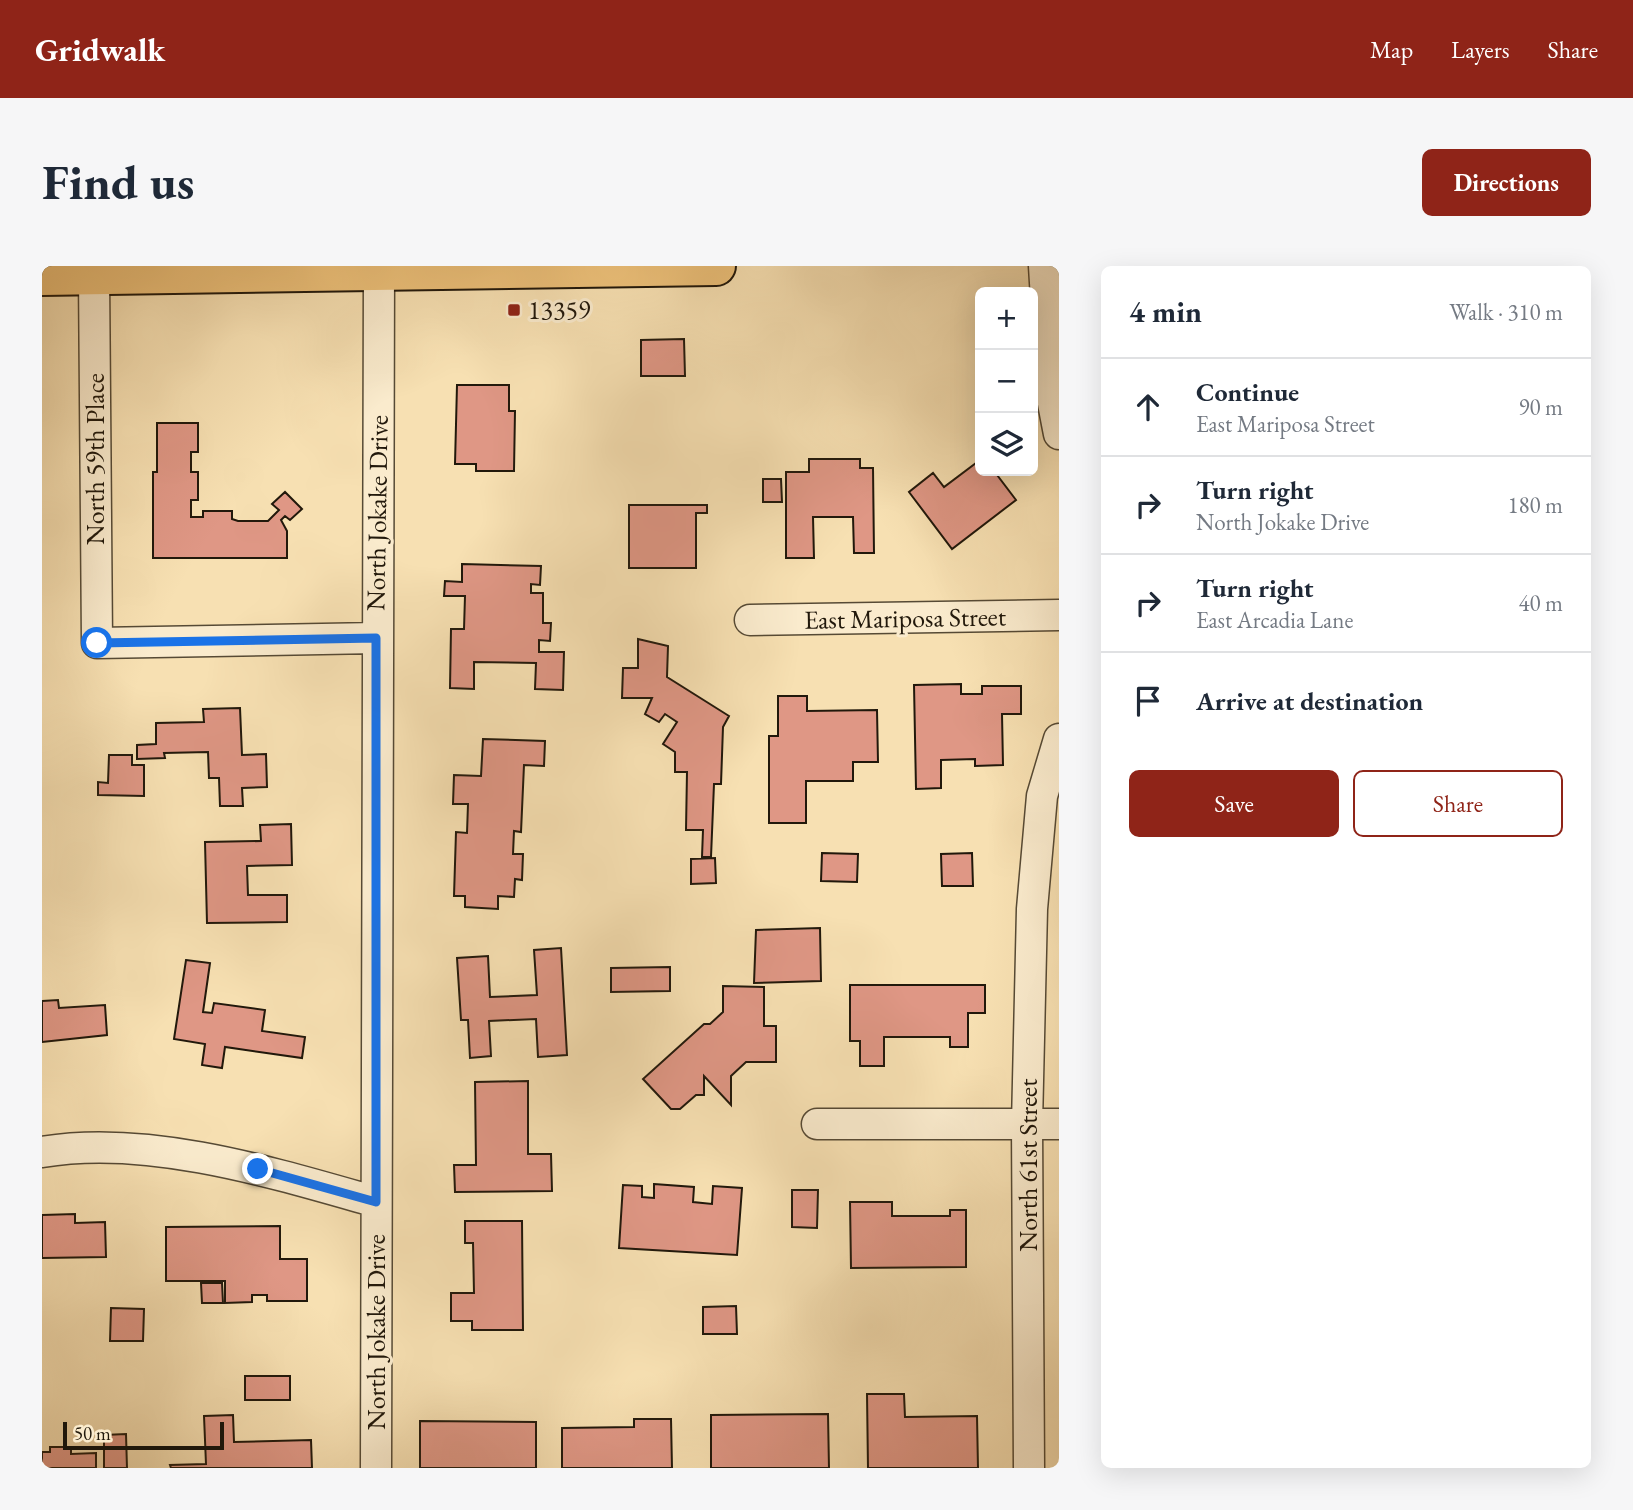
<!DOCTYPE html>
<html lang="en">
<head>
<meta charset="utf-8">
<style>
  :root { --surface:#fff; --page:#f6f6f7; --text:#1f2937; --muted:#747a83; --line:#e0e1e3; --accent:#8f2418 }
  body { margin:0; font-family:"EB Garamond",serif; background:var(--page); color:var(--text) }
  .controls { position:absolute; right:21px; top:21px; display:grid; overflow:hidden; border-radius:10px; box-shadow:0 7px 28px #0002 }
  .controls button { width:63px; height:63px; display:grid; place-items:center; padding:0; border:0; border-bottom:2px solid var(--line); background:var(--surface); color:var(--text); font:35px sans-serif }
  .scale { position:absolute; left:21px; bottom:18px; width:161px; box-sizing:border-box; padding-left:7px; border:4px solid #21180b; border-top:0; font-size:19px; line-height:24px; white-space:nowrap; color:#21180b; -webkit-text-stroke:5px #faebcd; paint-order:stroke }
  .stop { position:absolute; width:21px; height:21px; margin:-16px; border:5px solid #1a73e8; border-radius:50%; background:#fff }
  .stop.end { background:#1a73e8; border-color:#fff; box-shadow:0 2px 7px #0008 }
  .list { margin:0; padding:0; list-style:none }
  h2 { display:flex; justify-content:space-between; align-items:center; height:91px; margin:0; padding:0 28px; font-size:30px }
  h2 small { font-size:23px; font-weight:400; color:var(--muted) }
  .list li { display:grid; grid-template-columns:46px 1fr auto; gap:21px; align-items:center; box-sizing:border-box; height:98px; padding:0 28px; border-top:2px solid var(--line) }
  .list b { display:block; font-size:26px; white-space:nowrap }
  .list p { margin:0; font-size:23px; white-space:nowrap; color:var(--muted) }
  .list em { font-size:23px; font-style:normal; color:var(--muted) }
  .actions { display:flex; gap:14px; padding:21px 28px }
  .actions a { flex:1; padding:16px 0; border:2px solid var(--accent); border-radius:10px; text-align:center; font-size:24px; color:var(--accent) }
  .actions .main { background:var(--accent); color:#fff }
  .icon { flex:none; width:38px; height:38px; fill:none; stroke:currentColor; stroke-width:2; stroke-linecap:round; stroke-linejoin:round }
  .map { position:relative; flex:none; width:1017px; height:1202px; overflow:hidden; border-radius:10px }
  header { display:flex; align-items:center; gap:42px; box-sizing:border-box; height:98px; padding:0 35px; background:var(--accent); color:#fff }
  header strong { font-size:33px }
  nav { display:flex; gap:38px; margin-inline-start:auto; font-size:24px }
  .intro { display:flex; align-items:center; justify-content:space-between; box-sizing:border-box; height:168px; padding:0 42px }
  h1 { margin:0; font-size:49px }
  .button { padding:18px 32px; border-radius:10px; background:var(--accent); color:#fff; font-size:24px; font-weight:700 }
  main { display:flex; gap:42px; padding:0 42px }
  aside { flex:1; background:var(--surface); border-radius:10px; box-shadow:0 7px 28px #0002 }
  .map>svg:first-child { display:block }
</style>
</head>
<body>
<header>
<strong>Gridwalk</strong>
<nav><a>Map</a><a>Layers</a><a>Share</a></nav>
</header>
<div class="intro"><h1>Find us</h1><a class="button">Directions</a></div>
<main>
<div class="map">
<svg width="1017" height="1202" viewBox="0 0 1017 1202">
  <rect width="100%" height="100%" fill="#f7e0b2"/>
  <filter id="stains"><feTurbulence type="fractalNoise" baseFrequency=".00286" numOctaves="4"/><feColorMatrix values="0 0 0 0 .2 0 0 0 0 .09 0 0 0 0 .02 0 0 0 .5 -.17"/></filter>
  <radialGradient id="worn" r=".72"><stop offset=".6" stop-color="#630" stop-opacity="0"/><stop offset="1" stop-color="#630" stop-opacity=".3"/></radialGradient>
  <!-- building -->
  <path fill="#df9785" stroke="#21180b" stroke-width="2" d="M642,73l1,37h-44v-36z
    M415,119h52v26h6l-1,60h-38v-7h-21z
    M115,157h41v29h-7v20h7v28h-7v17h12v-6h29v8l6,2h30l11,-11 -7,-6 13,-12 17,17 -12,11 -5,-4 -4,4 6,11v27h-134v-86h4z
    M767,193h51v9h13l1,85h-20l-1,-36h-40l1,41h-28v-86h23z
    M938,194v11h14l22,29 -64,49 -43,-57 24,-19 11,14z
    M721,213h18l1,23h-19z
    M587,239h78v8h-11v55h-67z
    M420,298l79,2 -1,19 -9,-1v9h12v30h8l-1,18 -11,-1v12h25l-1,38 -28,-1 1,-26 -62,-1v27l-24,-1 1,-59h13l1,-33h-21l1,-15 17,1z
    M596,373l30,7 -1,31 62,39 -6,11 -2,57h-7l-3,73h-9l1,-27h-17l1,-58h-12v-20l-12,-8 14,-22 -12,-8 -6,8 -14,-8 7,-16h-30l1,-30h15z
    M919,418v10h21v-8h39v28h-19l1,51 -28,1v-7l-34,1v28l-25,1 -2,-104z
    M736,430h29v15l70,-1 1,52h-25v19h-47v42h-37v-87h9z
    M198,442l2,47 24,-1 1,33 -25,1 1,18h-23l-1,-28h-10l-1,-26 -44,1 1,5 -28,1v-14l19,-1v-21l48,-1 -1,-13z
    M441,473l62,2 -1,25 -20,-1 -3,67 -7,-1 -1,23h10l-1,26 -7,-1 -1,18 -16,-1v13l-33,-2v-11h-11l2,-64 11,1 1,-29h-15l1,-29 27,1z
    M67,489h23v10h12v31l-46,-1v-13l10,1z
    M249,558l1,41 -45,1 1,29h39v27l-80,1 -2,-81 56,-1 -1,-16z
    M780,587l36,1 -1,28 -36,-1z
    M930,587l1,33h-31l-1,-32z
    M673,592l1,25 -25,1v-25z
    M778,662l1,53 -67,2 2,-53z
    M519,682l6,107 -29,2 -2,-38 -47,2 2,35 -21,2 -2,-38h-7l-4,-62 31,-2 2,41 47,-2 -3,-45z
    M144,694l24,3 -7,49 9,1 2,-10 51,7 -3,21 43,6 -3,21 -77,-11 -3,21 -20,-3 3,-21 -31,-5z
    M628,701v24l-59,1v-24z
    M808,719h135v28h-17v34h-18v-10h-66v29h-24v-25h-10z
    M681,720l41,1v39h12v36h-30l-15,14v29l-27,-29v19h-8l-16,14h-9l-28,-30 61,-55h6l13,-12z
    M16,734l1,8 46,-3 2,30 -65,7v-41z
    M486,815v73h23l1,37 -97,1 -1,-27h22l-1,-83z
    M612,918l40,3 -1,15 19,2 1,-18 29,2 -5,67 -118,-7 4,-63 19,1v11l12,1z
    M750,924h26l-1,38 -25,-1z
    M808,936h42v14h58v-6h16v57l-115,1z
    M33,948v9l30,-1 1,35 -64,1v-43z
    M423,955h57l1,109h-51v-9h-21v-28h23l-1,-50h-8z
    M238,960v33h27v42h-40v-6h-15v7l-27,1v-22h-59v-54z
    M159,1017h21l1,20h-21z
    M694,1040l1,28h-34v-27z
    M69,1042l33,1 -1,32h-33z
    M203,1110h45v24h-45z
    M825,1128h37l1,23 72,-1 1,52h-110z
    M786,1148l1,54h-118v-53z
    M191,1149l1,27 77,-2 1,28h-141l-1,-3 36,-1 -2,-48z
    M592,1153h37l1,49h-110v-40l72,-1z
    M378,1155l116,1v46h-116z
    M84,1168l1,34h-23v-33z
    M8,1181h21v7l25,-1v15h-54v-16h8z"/>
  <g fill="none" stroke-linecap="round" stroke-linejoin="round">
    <defs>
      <path id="minor" d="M1002,0l8,132 7,36
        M52,9l3,368 279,-5
        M708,354l309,-5
        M775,858h242
        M0,886c106,-18 232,21 334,50
        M334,1202l3,-1202
        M987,1202l-2,-344 5,-215 10,-113 17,-57"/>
      <path id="major" d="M0,10l674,-10"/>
    </defs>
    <!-- minor casing -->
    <use href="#minor" stroke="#564a35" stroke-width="33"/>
    <!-- major casing -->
    <use href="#major" stroke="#21180b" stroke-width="42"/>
    <!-- minor -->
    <use href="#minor" stroke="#faebcd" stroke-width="30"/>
    <!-- major -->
    <use href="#major" stroke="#ecc079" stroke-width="38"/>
  </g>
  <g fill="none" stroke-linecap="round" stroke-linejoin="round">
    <!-- route -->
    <path stroke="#1a73e8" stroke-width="9" d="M55,377l279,-5v564l-118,-33"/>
  </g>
  <!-- markers -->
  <rect fill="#8f2418" stroke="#faebcd" stroke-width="2.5" x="465" y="37" width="14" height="14" rx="3.5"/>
  <g text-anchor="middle" stroke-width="6" stroke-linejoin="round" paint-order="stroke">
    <!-- poi labels -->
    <g font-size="26" fill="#21180b" stroke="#faebcd" text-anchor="start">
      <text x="486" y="53">13359</text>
    </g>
    <!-- street labels -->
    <g font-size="26" fill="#21180b" stroke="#faebcd">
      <text transform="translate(53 193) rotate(-90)" y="9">North 59th Place</text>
      <text transform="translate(335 247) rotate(-89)" y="9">North Jokake Drive</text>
      <text transform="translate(863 352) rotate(-1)" y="9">East Mariposa Street</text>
      <text transform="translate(986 899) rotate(-90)" y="9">North 61st Street</text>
      <text transform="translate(334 1066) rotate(-90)" y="9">North Jokake Drive</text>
    </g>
  </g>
  <rect width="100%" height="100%" filter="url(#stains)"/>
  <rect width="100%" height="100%" fill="url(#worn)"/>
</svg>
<div class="controls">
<button>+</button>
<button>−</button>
<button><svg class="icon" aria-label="layers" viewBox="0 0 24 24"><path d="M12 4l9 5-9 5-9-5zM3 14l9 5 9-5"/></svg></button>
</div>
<div class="scale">50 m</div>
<div class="stop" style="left:55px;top:377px"></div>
<div class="stop end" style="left:216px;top:903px"></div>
</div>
<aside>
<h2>4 min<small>Walk · 310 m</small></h2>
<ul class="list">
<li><svg class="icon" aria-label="ahead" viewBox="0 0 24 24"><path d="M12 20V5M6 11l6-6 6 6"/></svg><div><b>Continue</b><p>East Mariposa Street</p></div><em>90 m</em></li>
<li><svg class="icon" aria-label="right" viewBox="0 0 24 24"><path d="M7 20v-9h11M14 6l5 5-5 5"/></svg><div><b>Turn right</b><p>North Jokake Drive</p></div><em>180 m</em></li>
<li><svg class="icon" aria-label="right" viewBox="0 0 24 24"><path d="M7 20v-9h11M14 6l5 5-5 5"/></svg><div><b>Turn right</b><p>East Arcadia Lane</p></div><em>40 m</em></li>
<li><svg class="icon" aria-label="arrive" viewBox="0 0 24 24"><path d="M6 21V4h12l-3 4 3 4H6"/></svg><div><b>Arrive at destination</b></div></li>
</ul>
<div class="actions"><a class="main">Save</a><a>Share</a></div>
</aside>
</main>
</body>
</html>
